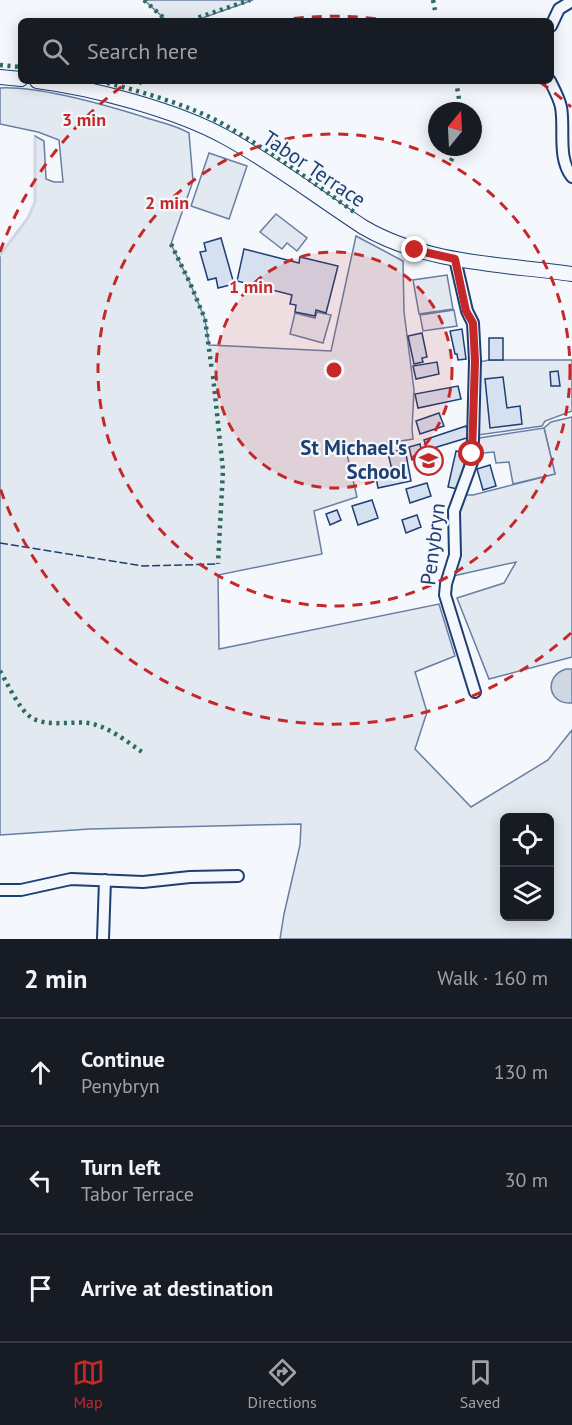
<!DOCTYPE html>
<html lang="en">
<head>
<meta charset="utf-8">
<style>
  :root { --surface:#171b24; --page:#20242c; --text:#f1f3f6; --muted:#9ea1a6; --line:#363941; --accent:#c62828 }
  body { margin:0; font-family:"PT Sans",sans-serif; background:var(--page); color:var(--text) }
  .controls { position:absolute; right:18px; bottom:18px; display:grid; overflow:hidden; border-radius:9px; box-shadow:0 3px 15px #0003 }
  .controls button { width:54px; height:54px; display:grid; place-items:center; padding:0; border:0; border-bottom:2px solid var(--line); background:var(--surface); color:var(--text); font:30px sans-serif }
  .compass { position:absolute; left:428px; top:102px; width:54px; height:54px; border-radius:50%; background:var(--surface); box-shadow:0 3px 15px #0003; rotate:18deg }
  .stop { position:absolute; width:18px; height:18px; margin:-14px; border:4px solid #c62828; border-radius:50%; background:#fff }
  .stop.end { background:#c62828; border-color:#fff; box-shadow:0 2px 6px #0008 }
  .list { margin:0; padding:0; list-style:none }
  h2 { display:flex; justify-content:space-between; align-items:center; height:78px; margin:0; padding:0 24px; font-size:26px }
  h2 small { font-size:20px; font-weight:400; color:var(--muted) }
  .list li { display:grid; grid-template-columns:39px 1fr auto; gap:18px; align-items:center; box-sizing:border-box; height:108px; padding:0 24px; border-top:2px solid var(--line) }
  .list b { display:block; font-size:22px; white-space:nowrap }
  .list p { margin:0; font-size:20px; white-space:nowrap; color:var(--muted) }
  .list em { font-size:20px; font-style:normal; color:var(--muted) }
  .icon { flex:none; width:33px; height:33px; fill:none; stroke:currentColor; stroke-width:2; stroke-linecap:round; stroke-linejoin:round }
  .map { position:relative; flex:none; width:572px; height:939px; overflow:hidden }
  .search { position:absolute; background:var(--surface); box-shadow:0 3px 15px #0003; left:18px; right:18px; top:18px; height:66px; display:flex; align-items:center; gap:15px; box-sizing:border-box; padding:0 21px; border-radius:9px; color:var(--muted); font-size:22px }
  .sheet { height:402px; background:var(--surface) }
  nav { display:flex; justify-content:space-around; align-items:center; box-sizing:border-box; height:84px; border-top:2px solid var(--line); background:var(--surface); font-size:16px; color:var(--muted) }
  nav a { display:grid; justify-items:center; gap:3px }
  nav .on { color:var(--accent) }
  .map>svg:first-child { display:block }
</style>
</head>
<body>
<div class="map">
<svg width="572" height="939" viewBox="0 0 572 939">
  <rect width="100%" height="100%" fill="#f4f7fb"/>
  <!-- green -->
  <path fill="#e3e9f0" stroke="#687fa3" stroke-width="1.5" fill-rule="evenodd" d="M144,0h109l-59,21h-27z
    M0,88c42,-2 109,18 150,31 13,4 27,7 39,14l4,48 -22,63 19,39 15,36 4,26 122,6 25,-115 47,25 1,51 10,78 -2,39 1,10 -67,11 11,47 -43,14 8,43 -104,21 1,74 220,-45 16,52 -40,16 12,40 -12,37 56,58 77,-47 24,-30v209h-292l4,-25 16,-69 1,-21 -211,5 -90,6v-580l28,-37 7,-16v-66l9,5 2,38 8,3h9l-4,-42 -21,-8 -38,-8zM504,818h46v98h-46z
    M209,153l38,13 -18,53 -38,-13z
    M447,275l6,34 -34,5 -6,-34z
    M454,310l3,16 -34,5 -3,-16z
    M317,312l14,3 -8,28 -33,-9 5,-21 20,5z
    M489,360h83v51l-27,10 -3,5 -64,9 1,-73z
    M572,417v240l-83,22 -32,-81 47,-15 12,-21 -63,14 3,-52 7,-29h10l82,-21 -11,-46 7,-6z"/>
  <!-- parking -->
  <path fill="#e3e8f0" stroke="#687fa3" stroke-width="1.5" d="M276,214l31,24 -10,13 -10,-8 -5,6 -22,-17z
    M544,428l11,46 -42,10 -4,-22 -13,1 -2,-11 -21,2v-15z"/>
  <!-- water -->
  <path fill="#cfd7e4" stroke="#687fa3" stroke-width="1.5" d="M566,669h6v34c-24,2 -29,-27 -6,-34z"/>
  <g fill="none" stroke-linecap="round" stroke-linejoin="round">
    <!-- stream -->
    <path stroke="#cfd7e4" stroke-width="3" d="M0,255l28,-37 7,-16v-64"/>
  </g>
  <!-- building -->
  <path fill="#d5e0f0" stroke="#1d3f73" stroke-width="1.5" d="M221,238l13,46 -16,4 -2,-10 -8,2 -8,-28 6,-1 -2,-8z
    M244,249l55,14 1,-6 38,9 -12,47 -10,-3 -1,6 -20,-4 1,-7 -6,-1 2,-9 -55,-14z
    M462,329l4,30 -8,1 -1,-6h-2l-5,-23z
    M422,333l5,24 -5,1 1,4 -9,2 -6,-28z
    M489,338h14v22h-14z
    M437,362l2,12 -23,5 -3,-13z
    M558,371l2,15h-9l-1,-14z
    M503,377l4,31 13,-2 2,18 -32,4 -5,-49z
    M458,386l3,13 -43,9 -3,-14z
    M439,413l5,13 -24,8 -4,-13z
    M466,426l4,11 -43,13 -3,-10z
    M420,444l3,14 -11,2 -3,-13z
    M405,449l6,32 -33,7 -2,-11 17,-3 -5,-21z
    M456,451l11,2 -9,36 -10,-2z
    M490,465l6,21 -13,4 -6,-21z
    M427,483l4,13 -21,7 -4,-14z
    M372,500l6,18 -20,7 -6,-19z
    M337,510l4,10 -11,5 -4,-11z
    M417,515l4,12 -15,6 -4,-13z"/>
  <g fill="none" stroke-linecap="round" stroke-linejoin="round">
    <defs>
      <path id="minor" d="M551,26l8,-17 13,-8
        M550,81c4,8 9,17 11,26 4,22 -4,51 11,70
        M455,259l12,52 6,12 2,38 -2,78 -1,23 -18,49 1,44 -9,29 -1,11 30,97
        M0,890h21l50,-11 72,3 47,-5 48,-1
        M103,939l2,-59"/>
      <path id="major" d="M0,77l21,2
        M37,81c55,7 139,29 188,56 48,26 92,60 138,90 63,37 139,37 209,47"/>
    </defs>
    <!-- minor casing -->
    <use href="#minor" stroke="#1d3f73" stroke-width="14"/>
    <!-- major casing -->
    <use href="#major" stroke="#1d3f73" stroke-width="16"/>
    <!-- minor -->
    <use href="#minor" stroke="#f4f7fb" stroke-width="10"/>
    <!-- major -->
    <use href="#major" stroke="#f4f7fb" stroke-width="14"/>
    <!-- hedge -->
    <path stroke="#2c6c60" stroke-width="4.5" stroke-dasharray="3 4.5" stroke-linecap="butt" d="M144,0l23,21
      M433,0l2,10
      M192,21l8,-4 50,-17
      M0,65l21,2
      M100,81c39,10 90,24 125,44 44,26 87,56 129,87
      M456,81l5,30
      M139,84l2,-3
      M451,161l6,-14
      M171,244l19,39 15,36 7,52
      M213,376l10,94 -5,94
      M0,671c8,13 19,39 32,47 16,9 38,3 56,5 20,3 38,18 54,29"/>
    <!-- fence -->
    <path stroke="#1d3f73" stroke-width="1.5" stroke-dasharray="8 3" stroke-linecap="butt" d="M0,543l143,23 75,-2"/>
  </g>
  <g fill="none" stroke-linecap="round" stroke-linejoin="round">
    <!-- route -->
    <path stroke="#c62828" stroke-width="8" d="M415,250l40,9 11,52 7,12 2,38 -3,93"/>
  </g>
  <!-- distance rings -->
  <circle cx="334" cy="370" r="118" fill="#c62828" fill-opacity=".12"/>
  <g fill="none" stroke="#c62828" stroke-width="3" stroke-dasharray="10 8">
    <circle cx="334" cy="370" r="118"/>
    <circle cx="334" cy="370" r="236"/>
    <path d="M571 633A354 354 0 0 1 0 488M0 252A354 354 0 0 1 128 82M276 21A354 354 0 0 1 392 21M540 82A354 354 0 0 1 571 107"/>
  </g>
  <!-- icons -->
  <defs>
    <symbol id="school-ring" viewBox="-11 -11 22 22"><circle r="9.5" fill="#f4f7fb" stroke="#c62828" stroke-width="1.5"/><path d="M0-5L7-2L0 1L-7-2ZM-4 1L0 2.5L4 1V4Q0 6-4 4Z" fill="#c62828"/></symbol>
  </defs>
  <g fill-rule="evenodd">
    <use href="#school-ring" x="412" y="444" width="33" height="33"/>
  </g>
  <g text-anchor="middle" stroke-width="4.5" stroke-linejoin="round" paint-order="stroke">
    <!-- street labels -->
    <g font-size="21" fill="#1d3f73" stroke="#f4f7fb">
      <text transform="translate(314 169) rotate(34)" y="7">Tabor Terrace</text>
      <text transform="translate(433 544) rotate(-83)" y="7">Penybryn</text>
    </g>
    <!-- poi labels -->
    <g font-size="21" font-weight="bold" fill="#1d3f73" stroke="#f4f7fb" text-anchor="end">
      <text x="407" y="455">St Michael's<tspan x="407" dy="24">School</tspan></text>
    </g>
  </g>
  <circle cx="334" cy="370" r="9" fill="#c62828" stroke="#f4f7fb" stroke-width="3"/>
  <g font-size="18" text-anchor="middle" font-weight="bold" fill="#c62828" stroke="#f4f7fb" stroke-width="4.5" stroke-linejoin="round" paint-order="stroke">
    <text x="84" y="126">3 min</text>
    <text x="167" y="209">2 min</text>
    <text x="251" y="293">1 min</text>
  </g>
</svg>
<div class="controls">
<button><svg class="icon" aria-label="locate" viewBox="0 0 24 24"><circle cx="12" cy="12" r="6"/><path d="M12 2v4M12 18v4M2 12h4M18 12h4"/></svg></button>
<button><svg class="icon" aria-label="layers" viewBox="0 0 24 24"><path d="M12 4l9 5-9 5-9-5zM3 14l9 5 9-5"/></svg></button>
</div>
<svg class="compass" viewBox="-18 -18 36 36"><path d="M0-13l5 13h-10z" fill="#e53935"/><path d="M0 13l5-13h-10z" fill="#9ea1a6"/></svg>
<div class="stop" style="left:472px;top:454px"></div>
<div class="stop end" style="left:415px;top:250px"></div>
<div class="search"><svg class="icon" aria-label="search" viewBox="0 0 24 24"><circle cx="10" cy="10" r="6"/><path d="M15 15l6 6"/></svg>Search here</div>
</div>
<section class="sheet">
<h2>2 min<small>Walk · 160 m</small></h2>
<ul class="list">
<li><svg class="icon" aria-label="ahead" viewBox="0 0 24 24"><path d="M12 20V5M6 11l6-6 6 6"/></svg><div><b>Continue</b><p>Penybryn</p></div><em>130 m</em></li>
<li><svg class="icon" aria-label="left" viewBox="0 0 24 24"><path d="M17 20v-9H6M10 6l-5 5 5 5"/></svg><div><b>Turn left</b><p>Tabor Terrace</p></div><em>30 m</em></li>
<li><svg class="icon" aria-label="arrive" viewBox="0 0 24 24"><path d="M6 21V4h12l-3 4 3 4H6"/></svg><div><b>Arrive at destination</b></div></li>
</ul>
</section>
<nav>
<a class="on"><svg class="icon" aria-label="map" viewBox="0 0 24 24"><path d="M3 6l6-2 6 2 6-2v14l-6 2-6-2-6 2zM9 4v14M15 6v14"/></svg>Map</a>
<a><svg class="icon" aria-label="directions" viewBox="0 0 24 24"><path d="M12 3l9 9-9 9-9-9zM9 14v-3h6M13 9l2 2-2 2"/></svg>Directions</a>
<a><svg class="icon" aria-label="saved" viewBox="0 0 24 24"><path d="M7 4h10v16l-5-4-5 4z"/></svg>Saved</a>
</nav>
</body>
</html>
